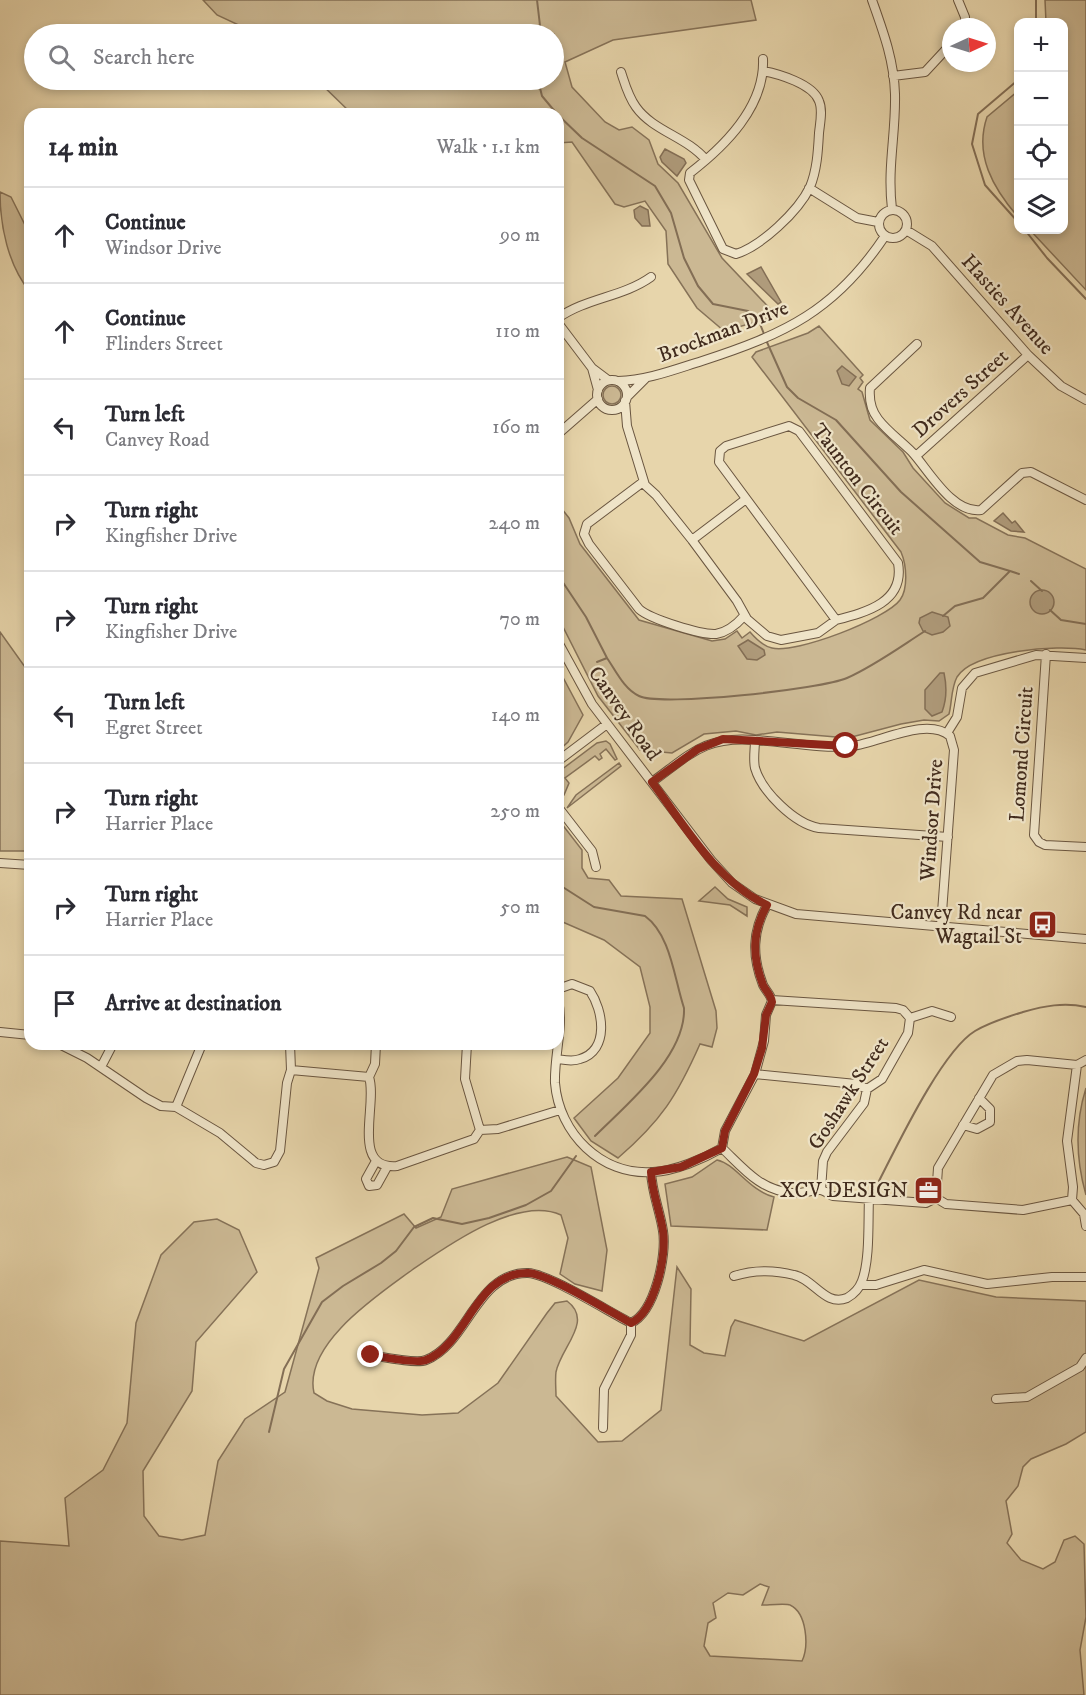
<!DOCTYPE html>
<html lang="en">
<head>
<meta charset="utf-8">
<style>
  :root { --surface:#fff; --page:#f7f7f7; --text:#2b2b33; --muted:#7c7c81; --line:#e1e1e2 }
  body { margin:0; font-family:"IM FELL DW Pica",serif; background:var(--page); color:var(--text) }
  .controls { position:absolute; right:18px; top:18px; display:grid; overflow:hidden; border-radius:12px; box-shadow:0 3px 9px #0003 }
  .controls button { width:54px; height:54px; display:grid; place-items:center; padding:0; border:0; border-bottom:2px solid var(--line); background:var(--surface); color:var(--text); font:30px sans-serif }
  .compass { position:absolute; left:942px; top:18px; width:54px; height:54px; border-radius:50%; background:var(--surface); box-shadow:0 3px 9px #0003; rotate:86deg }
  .stop { position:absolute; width:18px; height:18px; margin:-14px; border:4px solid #8f2418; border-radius:50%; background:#fff }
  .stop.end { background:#8f2418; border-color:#fff; box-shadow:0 2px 6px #0008 }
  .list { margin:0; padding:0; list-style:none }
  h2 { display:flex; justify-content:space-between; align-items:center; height:78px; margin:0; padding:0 24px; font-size:26px }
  h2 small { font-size:20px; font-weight:400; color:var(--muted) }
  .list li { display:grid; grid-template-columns:39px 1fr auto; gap:18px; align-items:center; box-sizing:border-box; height:96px; padding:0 24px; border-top:2px solid var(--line) }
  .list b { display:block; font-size:22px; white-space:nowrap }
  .list p { margin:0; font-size:20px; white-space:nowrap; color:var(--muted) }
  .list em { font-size:20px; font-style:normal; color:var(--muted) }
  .icon { flex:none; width:33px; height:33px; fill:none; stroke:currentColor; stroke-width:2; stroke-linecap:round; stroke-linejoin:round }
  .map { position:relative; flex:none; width:1086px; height:1695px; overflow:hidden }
  .search { position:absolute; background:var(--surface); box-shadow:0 3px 9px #0003; left:24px; top:24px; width:540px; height:66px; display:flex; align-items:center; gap:15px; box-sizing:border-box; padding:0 21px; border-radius:33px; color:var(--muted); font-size:22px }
  .panel { position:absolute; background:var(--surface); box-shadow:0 3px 9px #0003; left:24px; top:108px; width:540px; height:942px; border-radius:18px }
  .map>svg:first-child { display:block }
</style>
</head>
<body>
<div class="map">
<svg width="1086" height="1695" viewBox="0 0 1086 1695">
  <rect width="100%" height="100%" fill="#e7d5ab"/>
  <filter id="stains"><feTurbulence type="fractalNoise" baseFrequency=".00333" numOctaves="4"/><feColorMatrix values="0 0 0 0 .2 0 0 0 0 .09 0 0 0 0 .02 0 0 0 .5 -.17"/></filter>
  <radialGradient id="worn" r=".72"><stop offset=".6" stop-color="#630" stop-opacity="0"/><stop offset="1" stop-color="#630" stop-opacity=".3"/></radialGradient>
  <!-- green -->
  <path fill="#cbb893" stroke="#867258" stroke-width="1.5" fill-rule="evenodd" d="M203,0h548l5,20 -143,20 -48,22 7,25 33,35 14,8 13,-3 17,13 9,24 20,19 44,75 55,58 -53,15 -27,-23 -29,-44 -2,-33 -21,-30 -21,6 -9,-3 -43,-62 -14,1v-29h-206l-35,-34h237v-46h-296l-41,-19z
    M1045,0h41v290l-56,-60h34v-208h-18z
    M1018,91v126c-25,-29 -44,-62 -31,-100z
    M0,192l11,5 19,38v57c-22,-27 -30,-66 -30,-100z
    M819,326l44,49 -3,3 3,4 -5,7 4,3 8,28 33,32 10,16 32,35 24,15h7l32,17 17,3 61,31v81c-27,-6 -113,1 -129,27 -6,11 -5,26 -8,37l-10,7 -15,-1 -23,4 -53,14 -71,-6 -21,3 -20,-4 -32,3 -32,19 -32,-3 -42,-54 -40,-79v-113l11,14 11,26 59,76 73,21 13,-2 12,-8 5,7 8,-6c6,7 13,14 22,16 24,6 114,-29 128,-48 8,-11 7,-34 1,-48l-149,-195 4,-5 52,-19z
    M603 395a9 9 0 1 1 18 0a9 9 0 1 1-18 0Z
    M0,632l30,42v177h-30z
    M558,668l25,47 -15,27 -10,9z
    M606,741l4,3 7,15 -2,1 -9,-11 -6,5 2,4 -3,2 -4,-4 -30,22 4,5 -5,12h-5l-1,-22 3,-3 36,-27z
    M619,763l2,3 -54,42 9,-13z
    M558,819l24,31v18l6,10 21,2 12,16 61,3 34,112 1,17 -5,19 -12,-3c-23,52 -39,77 -82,114l-27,-17 -17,-23 44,-40 32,-45v-26l-10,-40 -36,-27 -46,-20z
    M715,887l13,12 19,8v9l-17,-11 -31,-4z
    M1086,1088v107c-10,-35 -11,-72 0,-107z
    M567,1157l24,10 16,83 -5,41 -27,-7 -15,-10 8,-36 -7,-23c-43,-20 -114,31 -149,55 -34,25 -109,74 -98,123l13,8 25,8 70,6 36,-2 40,-30 49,-70 8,-10 12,-2c27,20 -6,46 -11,71 -1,7 0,17 0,24l42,46 24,-1 39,-31 16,-143 14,22 -1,56 14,8 21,3 6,-29 4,-7 69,21 115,-61 77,17 90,4v131l-20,12 -35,15 -8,8 -5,19 -12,15 6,33 -5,9 14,17 22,9 12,-7 9,-22 11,-4 9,8 2,73 -6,33 4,45h-1084v-154l69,5 -4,-48 38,-28 24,-47 9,-100 25,-68 33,-33 23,-3 22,11 18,42 -61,70 -4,49 -49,80 1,45 15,20 23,4 23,-5 13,-74 27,-42 40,-27 34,-124 -3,-10 88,-44 12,14 25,-11 11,-28zM760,1584l9,3 -7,18c6,0 25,-2 28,0 17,8 19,41 12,56l-92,-5 -6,-10 4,-23 8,-5 -3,-15 15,-10 15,2z
    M717,1160c19,4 31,30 57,37l-7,33 -96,-4 -6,-42 27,-7z"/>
  <!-- water -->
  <path fill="#af9b7b" stroke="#836e55" stroke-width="1.5" d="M665,149l19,10 2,4 -9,13 -15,-14 -2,-5z
    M640,206l8,4 2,16h-8l-7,-8 -1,-8z
    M761,267l20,35 -3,2 -31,-30z
    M842,366l14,11 -7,9 -7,-2 -5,-13z
    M1003,513l9,10 3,-2 9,11 -13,-1 -17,-10z
    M1030 602a12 12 0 1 1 24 0a12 12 0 1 1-24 0Z
    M932,612l16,5 2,9 -7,6 -11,3 -9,-4 -4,-8 1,-5z
    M748,640l16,10 1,5 -8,5 -10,-1 -9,-13z
    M940,673h4c3,14 3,26 -2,39l-10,4 -7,-7v-19z"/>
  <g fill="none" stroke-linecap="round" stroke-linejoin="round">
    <!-- stream -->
    <path stroke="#836e55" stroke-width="2" d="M537,0l4,34
      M1036,22v-22
      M538,80l4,16 15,18
      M1018,80l-40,34 -6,30 13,41 33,37
      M558,115l24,23 73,48 16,27 13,45 14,28 15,18 35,7 12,13 4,10
      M1025,230l22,28 39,41
      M766,340l21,47 11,11 38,22 65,72 79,70 30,9
      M558,575l28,42 21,41
      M1031,581l11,10
      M1050,610l11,10 25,4
      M943,616l12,-10 28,-8 27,-27 9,3
      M597,662l10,-4c9,13 17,31 32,38 22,11 183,-7 208,-18 27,-12 53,-31 78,-47
      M558,884l36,23 51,9c26,19 29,62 39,92 2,48 -57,96 -89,128
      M879,1181c19,-37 63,-130 96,-150 15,-9 32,-14 48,-19 21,-6 41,-10 63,-5
      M269,1432l15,-63 38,-67 21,-16 38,-23 15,-12 18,-24 19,-9 29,6 27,-6 37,-13 25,-14 25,-35"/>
    <defs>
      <path id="street" d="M872,0c11,31 22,60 23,94 1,40 -8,73 -3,115
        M958,0l7,17v10
        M763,59c2,48 -38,87 -73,114l-1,7 34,69 13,5c25,-8 62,-42 74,-67 7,-17 8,-36 9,-54 1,-10 4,-23 0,-32 -6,-17 -40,-27 -56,-30
        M621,72c4,12 7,24 15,35 17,24 51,30 70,53
        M893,76l32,-4 26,-28
        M809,188l48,30 21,4
        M879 224a14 14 0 1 1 28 0a14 14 0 1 1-28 0Z
        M906,230l26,16 96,109 33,31 25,14
        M558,318c28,-20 65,-21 93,-41
        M558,323l34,45 16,12
        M917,344l-47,44c-1,11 1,22 8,31 9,12 23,22 34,33 16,17 40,62 69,58l41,-37 9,-1 55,28
        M592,368l6,22
        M597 395a15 15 0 1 1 30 0a15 15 0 1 1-30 0Z
        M618,381c30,-1 55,-11 84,-20 83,-27 133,-50 183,-125
        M627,397l18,-18
        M625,401l2,25 18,59 11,10 36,45 45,61 10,18 20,17 14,4 37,-7 18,-13
        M789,426l10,5 99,132c7,39 -31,49 -62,57l-117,-158 1,-11 6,-5z
        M558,434l40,-35
        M916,456l112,-101
        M643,482l-56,42 -3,10 5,10 50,65c11,10 62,26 77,25 11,-2 21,-10 28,-18
        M692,540l54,-41
        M558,642l34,62 119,156 21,23 23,16 41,15 290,25
        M1046,654l-12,181 5,7 6,3 41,2
        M947,733l10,-16 5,-29 13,-15 61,-18 50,3
        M755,740c32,2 66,9 97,6 27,-3 75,-30 98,-10l4,14 -13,176
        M558,761l49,-37
        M652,782c39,-28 52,-46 103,-42 0,9 -2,19 0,28 7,24 40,56 64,60l129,9
        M558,807l34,44 4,16
        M0,863l30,2
        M558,1000c6,27 -4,55 -3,83 4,50 46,93 98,89 22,-1 50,-13 69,-24l3,-17 30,-57 9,-33 2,-26 6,-14c-1,-6 -6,-10 -9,-16 -11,-29 -11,-53 4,-80
        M772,1000l124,8 7,2 7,8
        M910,1018l22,-7 19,6
        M0,1032l30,3
        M59,1044l28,14 59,40 15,8 15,1 44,26 36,30 8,2 10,-3 6,-11 7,-68 4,-13 -1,-26
        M376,1044l-1,20 -6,13c9,27 -19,93 28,89l77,-27 6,-9 18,-1 62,-19
        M467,1044l-2,35 15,51
        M557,1059c7,1 16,3 23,0 30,-9 23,-49 10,-68l-18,-7 -14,5
        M1086,1060l-9,5 -10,76 6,46 -1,13 12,14 2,12
        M101,1067l12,-23
        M291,1070l78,7
        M755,1074l101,10 11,5
        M176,1107l26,-63
        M963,1125l14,4 13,-7v-13l-11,-11
        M722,1148c22,21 38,42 70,45 11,1 19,-3 28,-3 5,0 9,5 13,6l93,7 10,-5 10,6 77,6 49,-10
        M376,1161l-10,18 3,7 8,-1 10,-18
        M821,1190l2,-29 4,-9 37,-49 3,-14 15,-10 26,-46 2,-15
        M936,1198l2,-30 55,-93 24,-14 10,-1 50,5
        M734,1276c19,-6 41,-6 60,-1 20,4 31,32 53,23 7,-4 12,-9 15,-17 8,-21 6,-59 7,-83
        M861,1285h15l48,-15 63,14 65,-7h34
        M371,1355c12,2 45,9 55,5 42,-16 50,-88 102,-87 21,1 81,39 103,50
        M996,1399l31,-2 53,-30 6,-9
        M603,1428l1,-39 27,-54v-12c24,-11 36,-68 32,-92 -3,-20 -11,-38 -12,-59"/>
    </defs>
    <!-- street casing -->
    <use href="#street" stroke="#6a5640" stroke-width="10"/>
    <!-- street -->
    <use href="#street" stroke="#efe4c8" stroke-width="8"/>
  </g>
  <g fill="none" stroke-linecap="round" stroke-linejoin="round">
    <!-- route -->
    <path stroke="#8f2418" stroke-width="8" d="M371,1355c12,2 45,9 55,5 42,-16 49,-88 102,-87 21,1 81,38 103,50 24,-11 36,-68 32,-92 -3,-20 -11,-38 -12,-59l30,-5 41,-19 3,-17 29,-57 8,-26 4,-33 6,-13c-1,-7 -6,-11 -9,-17 -11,-29 -11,-53 4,-80 -51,-24 -82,-79 -115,-123l46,-33 25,-10 123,7"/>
  </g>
  <!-- icons -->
  <defs>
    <symbol id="bus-square" viewBox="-11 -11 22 22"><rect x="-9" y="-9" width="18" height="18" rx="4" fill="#8f2418" stroke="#efe4c8"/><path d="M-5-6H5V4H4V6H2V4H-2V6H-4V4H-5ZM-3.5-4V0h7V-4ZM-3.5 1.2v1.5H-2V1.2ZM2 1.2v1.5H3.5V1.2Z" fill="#fff"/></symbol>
    <symbol id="office-square" viewBox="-11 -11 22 22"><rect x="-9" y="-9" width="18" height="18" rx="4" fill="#8f2418" stroke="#efe4c8"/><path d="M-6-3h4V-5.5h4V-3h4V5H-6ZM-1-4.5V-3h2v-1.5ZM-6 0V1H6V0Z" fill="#fff"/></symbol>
  </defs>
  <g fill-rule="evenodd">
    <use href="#bus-square" x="1026" y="908" width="33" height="33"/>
    <use href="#office-square" x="912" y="1174" width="33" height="33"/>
  </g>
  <g text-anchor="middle" stroke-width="4.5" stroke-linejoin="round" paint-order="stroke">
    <!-- street labels -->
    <g font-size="21" fill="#412b1d" stroke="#efe4c8">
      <text transform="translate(1008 304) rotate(48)" y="7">Hasties Avenue</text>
      <text transform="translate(723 331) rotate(-21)" y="7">Brockman Drive</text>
      <text transform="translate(960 393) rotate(-42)" y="7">Drovers Street</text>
      <text transform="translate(858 479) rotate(52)" y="7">Taunton Circuit</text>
      <text transform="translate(625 713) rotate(55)" y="7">Canvey Road</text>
      <text transform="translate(1021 754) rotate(-86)" y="7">Lomond Circuit</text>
      <text transform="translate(931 820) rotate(-86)" y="7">Windsor Drive</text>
      <text transform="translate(848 1093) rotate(-57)" y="7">Goshawk Street</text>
    </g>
    <!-- poi labels -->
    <g font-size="21" fill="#412b1d" stroke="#efe4c8" text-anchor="end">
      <text x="1022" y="919">Canvey Rd near<tspan x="1022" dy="24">Wagtail St</tspan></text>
      <text x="908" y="1197">XCV DESIGN</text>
    </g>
  </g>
  <rect width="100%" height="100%" filter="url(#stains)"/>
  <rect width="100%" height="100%" fill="url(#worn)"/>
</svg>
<div class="controls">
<button>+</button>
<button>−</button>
<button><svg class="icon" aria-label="locate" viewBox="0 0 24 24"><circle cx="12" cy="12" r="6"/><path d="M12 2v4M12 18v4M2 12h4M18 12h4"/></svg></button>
<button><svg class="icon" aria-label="layers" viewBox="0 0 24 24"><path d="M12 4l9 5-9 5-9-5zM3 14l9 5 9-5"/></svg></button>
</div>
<svg class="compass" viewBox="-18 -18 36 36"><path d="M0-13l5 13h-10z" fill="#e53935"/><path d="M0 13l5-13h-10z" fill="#7c7c81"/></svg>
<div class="stop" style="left:846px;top:746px"></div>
<div class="stop end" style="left:371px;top:1355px"></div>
<div class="search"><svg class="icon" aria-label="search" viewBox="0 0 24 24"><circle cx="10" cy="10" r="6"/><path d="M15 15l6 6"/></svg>Search here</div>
<section class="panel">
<h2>14 min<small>Walk · 1.1 km</small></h2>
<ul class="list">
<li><svg class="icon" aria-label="ahead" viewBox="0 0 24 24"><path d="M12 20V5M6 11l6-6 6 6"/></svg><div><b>Continue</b><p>Windsor Drive</p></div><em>90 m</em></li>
<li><svg class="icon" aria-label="ahead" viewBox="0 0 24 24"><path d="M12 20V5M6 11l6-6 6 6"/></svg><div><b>Continue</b><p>Flinders Street</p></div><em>110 m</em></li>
<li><svg class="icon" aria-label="left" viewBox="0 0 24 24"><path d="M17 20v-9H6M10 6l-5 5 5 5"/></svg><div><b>Turn left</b><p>Canvey Road</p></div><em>160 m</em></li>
<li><svg class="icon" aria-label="right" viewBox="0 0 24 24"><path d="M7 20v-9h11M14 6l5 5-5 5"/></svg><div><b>Turn right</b><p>Kingfisher Drive</p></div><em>240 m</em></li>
<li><svg class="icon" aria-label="right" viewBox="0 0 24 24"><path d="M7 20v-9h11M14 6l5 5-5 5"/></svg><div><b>Turn right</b><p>Kingfisher Drive</p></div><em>70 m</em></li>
<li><svg class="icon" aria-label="left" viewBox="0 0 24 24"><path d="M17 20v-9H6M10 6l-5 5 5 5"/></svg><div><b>Turn left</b><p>Egret Street</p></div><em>140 m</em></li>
<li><svg class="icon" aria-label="right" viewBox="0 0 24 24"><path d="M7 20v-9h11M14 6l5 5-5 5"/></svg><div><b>Turn right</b><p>Harrier Place</p></div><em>250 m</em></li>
<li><svg class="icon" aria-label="right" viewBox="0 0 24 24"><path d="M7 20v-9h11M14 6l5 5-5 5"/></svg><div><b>Turn right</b><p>Harrier Place</p></div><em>50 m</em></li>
<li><svg class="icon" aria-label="arrive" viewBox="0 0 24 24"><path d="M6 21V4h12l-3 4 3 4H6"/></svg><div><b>Arrive at destination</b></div></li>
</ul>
</section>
</div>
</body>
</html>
